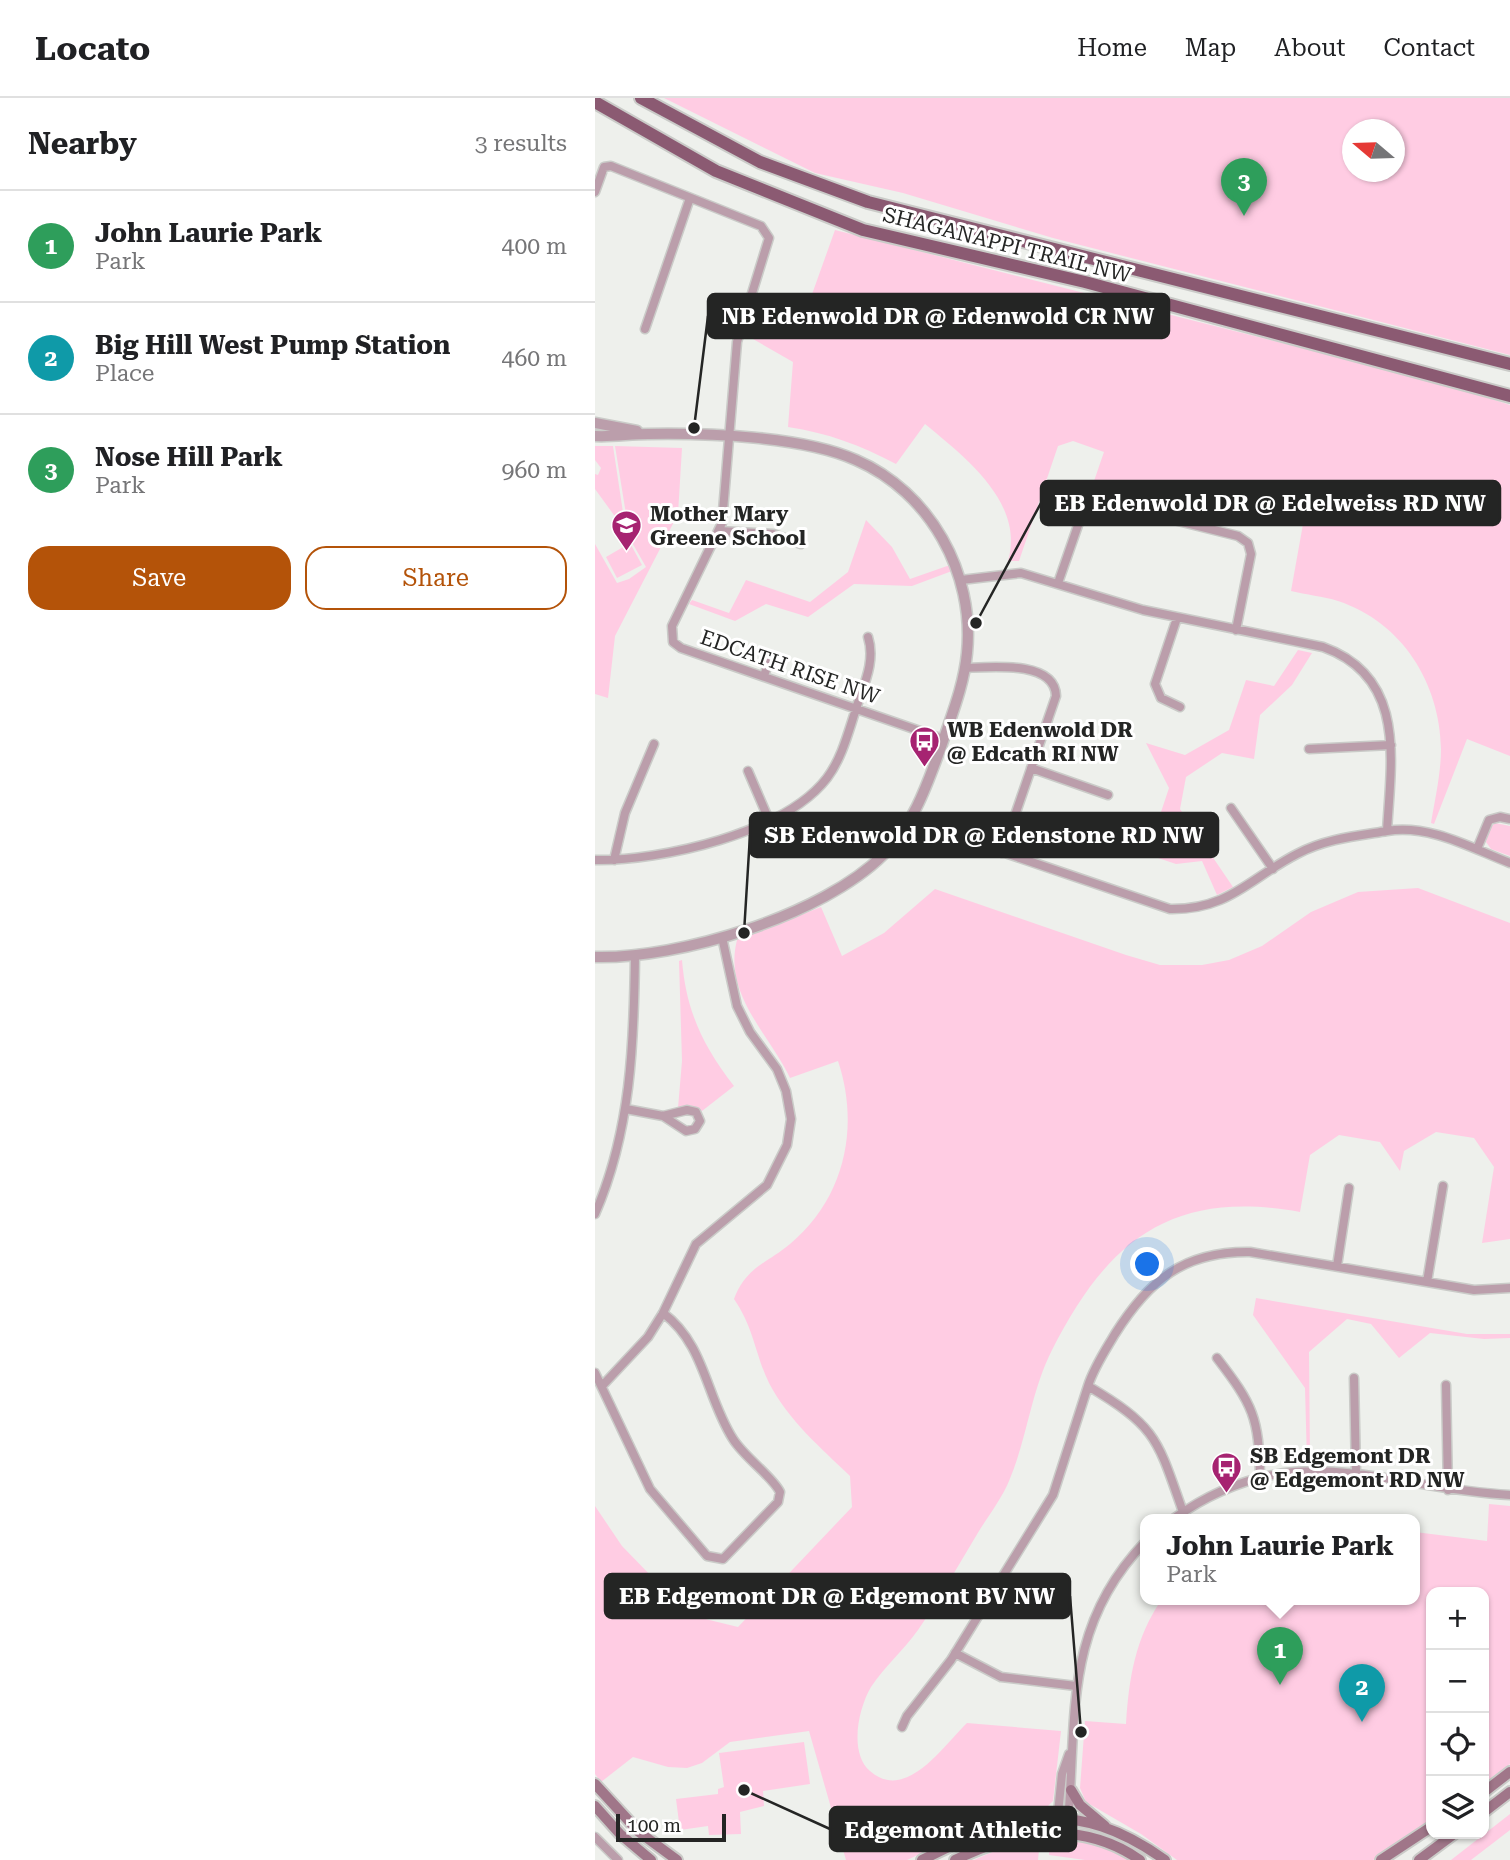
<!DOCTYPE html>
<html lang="en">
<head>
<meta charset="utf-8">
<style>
  :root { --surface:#fff; --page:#f2f2f2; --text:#202124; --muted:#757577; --line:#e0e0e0; --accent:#b45309 }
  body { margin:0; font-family:"Roboto Serif",serif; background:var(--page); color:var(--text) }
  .controls { position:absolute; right:21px; bottom:21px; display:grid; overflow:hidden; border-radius:14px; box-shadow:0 2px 5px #0004 }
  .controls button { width:63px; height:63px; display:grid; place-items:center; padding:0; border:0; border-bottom:2px solid var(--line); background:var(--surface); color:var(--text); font:35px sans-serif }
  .compass { position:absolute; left:747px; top:21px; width:63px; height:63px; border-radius:50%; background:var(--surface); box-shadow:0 2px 5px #0004; rotate:289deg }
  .scale { position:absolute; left:21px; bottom:18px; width:110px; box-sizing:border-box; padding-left:7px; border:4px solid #242524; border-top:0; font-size:19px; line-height:24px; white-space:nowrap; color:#242524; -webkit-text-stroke:5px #fff; paint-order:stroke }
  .you { position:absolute; left:553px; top:1167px; width:24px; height:24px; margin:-18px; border:5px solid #fff; border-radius:50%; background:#1a73e8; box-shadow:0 0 0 10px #1a73e833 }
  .badge { display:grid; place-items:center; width:46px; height:46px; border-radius:50%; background:var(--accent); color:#fff; font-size:23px; font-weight:700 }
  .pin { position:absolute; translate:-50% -58px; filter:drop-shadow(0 2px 4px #0008) }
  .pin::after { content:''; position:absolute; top:37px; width:24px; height:21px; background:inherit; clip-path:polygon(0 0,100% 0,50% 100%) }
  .popup { position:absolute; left:545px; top:1416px; width:280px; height:91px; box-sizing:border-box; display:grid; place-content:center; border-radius:14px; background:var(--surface); filter:drop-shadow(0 2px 5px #0005); font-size:23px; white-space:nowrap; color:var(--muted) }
  .popup b { font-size:26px; color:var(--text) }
  .popup::after { content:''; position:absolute; left:50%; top:100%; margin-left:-14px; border:14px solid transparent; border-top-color:var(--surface) }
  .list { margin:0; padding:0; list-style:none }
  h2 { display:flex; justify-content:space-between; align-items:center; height:91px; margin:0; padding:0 28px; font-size:30px }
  h2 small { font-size:23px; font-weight:400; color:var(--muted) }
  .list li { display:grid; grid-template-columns:46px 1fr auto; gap:21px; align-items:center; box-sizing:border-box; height:112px; padding:0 28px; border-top:2px solid var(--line) }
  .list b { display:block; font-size:26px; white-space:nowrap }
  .list p { margin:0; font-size:23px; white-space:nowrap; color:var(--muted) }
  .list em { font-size:23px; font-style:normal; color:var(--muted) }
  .actions { display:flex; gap:14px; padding:21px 28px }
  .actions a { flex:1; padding:16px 0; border:2px solid var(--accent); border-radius:21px; text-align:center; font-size:24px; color:var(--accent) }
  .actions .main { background:var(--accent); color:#fff }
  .icon { flex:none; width:38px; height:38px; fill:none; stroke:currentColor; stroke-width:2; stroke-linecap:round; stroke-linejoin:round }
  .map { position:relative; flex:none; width:915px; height:1762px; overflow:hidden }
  header { display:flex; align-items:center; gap:42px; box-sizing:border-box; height:98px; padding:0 35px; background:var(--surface); border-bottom:2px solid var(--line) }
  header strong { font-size:33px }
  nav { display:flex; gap:38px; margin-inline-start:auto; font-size:24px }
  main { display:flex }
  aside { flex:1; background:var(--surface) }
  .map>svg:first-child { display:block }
</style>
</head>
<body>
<header>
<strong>Locato</strong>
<nav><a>Home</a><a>Map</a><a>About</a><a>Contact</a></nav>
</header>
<main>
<aside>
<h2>Nearby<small>3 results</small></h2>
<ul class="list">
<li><span class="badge" style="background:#2e9e5b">1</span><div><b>John Laurie Park</b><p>Park</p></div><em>400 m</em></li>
<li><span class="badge" style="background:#0f9aa8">2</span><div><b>Big Hill West Pump Station</b><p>Place</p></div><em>460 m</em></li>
<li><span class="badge" style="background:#2e9e5b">3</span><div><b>Nose Hill Park</b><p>Park</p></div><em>960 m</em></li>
</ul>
<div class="actions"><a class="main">Save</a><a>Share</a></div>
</aside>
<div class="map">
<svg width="915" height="1762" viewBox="0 0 915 1762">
  <rect width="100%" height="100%" fill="#eef0ec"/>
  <!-- green -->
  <path fill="#ffcce3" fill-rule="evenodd" d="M69,0h846v257l-457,-117 -150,-45 -88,-20zM758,32h42v42h-42z
    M240,132l609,154 66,21v351l-43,-17 -33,85 -3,-1c4,-24 10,-50 10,-74 -1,-66 -39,-127 -103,-148 -15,-5 -32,-6 -47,-10l14,-78 -9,-14 -67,-12 -6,37c-27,-6 -117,-21 -129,-43l10,-29 -31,-11 -15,5 -39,115h-11c17,-58 -43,-104 -83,-137l-29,40c-36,-19 -68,-31 -108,-37l5,-65 -47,-27 7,-27 53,3z
    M0,348h18l11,73 -5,3 -24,-33v-15l3,1 3,-7 -6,-8z
    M20,348l67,2 -4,66 -63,122 -7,62 -13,-4v-150l22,39 12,-4 17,-12 -16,-28z
    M271,422l26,27 18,32 40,-14 2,6 -40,15 -58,-2 -46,33 -42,-13 -31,17 -46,-17 3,-4 37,13 17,-33 64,22 38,-30z
    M35,445l12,22 -25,13 -11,-21z
    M703,552l14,3 -20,32 -32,30 -6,44 -32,-6 -36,24 -6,32 53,78 -16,8 -15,-34 -26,3 -51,-17 30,-17 14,-42 -23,-45 39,12 44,-25 17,-50 28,6z
    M900,725l15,3v30l-19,-7 -5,-7 4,-14z
    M823,790l92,35v316l-28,4 12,-76 -20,-29 -38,-6 -32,19 -4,20 -20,-29 -41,-7 -29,20 -10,57c-127,-23 -192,27 -248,138 -21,41 -25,89 -43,131 -7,17 -20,34 -30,50 -20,33 -39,67 -61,99 -14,20 -34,37 -47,57 -13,22 -22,66 -1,84 36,32 74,-26 97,-48l94,8 -8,70 -8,8 -33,6 -30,10 -75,35h-61l-37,-129 -79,11 -28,21 -15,5 -19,-1 -35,-10 -32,25 -6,-8v-268l27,40 67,69 49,12 114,-120 -2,-31c-30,-29 -61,-55 -81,-93 -14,-29 -15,-55 -35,-84 12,-32 32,-35 56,-55 55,-46 70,-117 48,-183l-48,17c-21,-44 -67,-84 -53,-138l84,-33 21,49 42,-23 51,-44 191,66 34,10h42l27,-5 33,-14 49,-34 47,-20z
    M87,862c4,51 21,86 52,126l-32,25 -12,-6 -12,3 4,-47 -3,-100z
    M661,1200l211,36h43v4l-26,1 -54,-6 -31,25 -28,-34 -24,-5 -38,33 1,105v5h-3l-2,-74 -52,-73z
    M894,1406l21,2v258l-26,19v-191h-53v230l-58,38h-196l-36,-26 -55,-32 -6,-14 5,-67 41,3c3,-46 9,-86 36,-125h253v-67l72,9z
    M209,1644l6,42 -47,7 1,15 -24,6 1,22 -32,1 -1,-9 -28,4 -4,-31 42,-5v-5l6,-2 -5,-34z
    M915,1716v16l-39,30h-20z
    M454,1741l47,5 33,16h-44l-36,-5z
    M445,1742l-2,20h-64l25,-11z"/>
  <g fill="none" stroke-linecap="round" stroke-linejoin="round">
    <defs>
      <path id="minor" d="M0,94l9,-25 7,-1 150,60 8,12 -32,104 -15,181 -50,103 1,16 8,6 262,91
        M50,231l45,-131
        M125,433l53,3 28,10
        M463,485l25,-72 11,-11 144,36 10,7 3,11 -15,76
        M582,520l-22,66 6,14 19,9
        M370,570c25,-1 90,-8 91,28l-54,157
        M169,578l6,-18
        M714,651l82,-4
        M436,670l77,27
        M153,673l21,49
        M636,710l42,61
        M316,723l259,88c59,1 80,-31 127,-55 28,-15 59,-18 90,-23 4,-70 20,-154 -64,-184l-180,-37 -122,-37 -60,7
        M792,733c43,-7 84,17 123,32
        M882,751l12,-29 11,-3 10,2
        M0,762c66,1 190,-27 232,-82 15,-20 21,-45 29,-69 7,-23 20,-47 12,-72
        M19,762l11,-47 29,-69
        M31,1011l37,7 24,-6 9,2 4,9 -5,8 -9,2 -23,-15
        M0,1116c36,-83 39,-170 40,-259
        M742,1168l12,-78
        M832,1184l16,-96
        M622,1260c36,47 42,59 43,119
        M0,1275l55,116 57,67 16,3 55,-57 2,-10c-8,-16 -35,-34 -47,-53 -27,-42 -28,-95 -70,-126
        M759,1280l2,94
        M851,1287l2,105
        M7,1288l46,-49 15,-24 33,-69 71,-59 20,-40 4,-26 -5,-28 -9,-22 -27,-37 -13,-26 -15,-69
        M588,1414c-26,-74 -26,-85 -95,-126 6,-19 17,-35 27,-52 34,-54 69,-83 135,-82l224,38 36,-2
        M578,1421c121,-86 207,-31 337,-24
        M360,1555l46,24 75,9
        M307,1629l5,-11 44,-56 102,-165 35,-109
        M461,1735l6,-59 7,-20
        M472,1736c11,-110 -7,-204 78,-292
        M0,1739l23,23"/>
      <path id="tertiary" d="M0,325l42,8
        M0,338c18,1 35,-2 53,-2 58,-1 155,2 208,26 74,32 119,113 111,193 -3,32 -15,61 -25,91 -15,41 -28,80 -59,111 -60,60 -203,104 -288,102"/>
      <path id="secondary" d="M0,1686l44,48 38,28
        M476,1692l9,15 25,21
        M889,1694l26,-20
        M0,1708l25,28 31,26
        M889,1714l26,-20
        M327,1762c91,-46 153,-64 243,0
        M360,1762c59,-29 126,-41 185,0
        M786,1762l50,-33
        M824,1762l35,-26"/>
      <path id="primary" d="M46,0l119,64 108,40 642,162
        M0,4l121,69 147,59 222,52 425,114"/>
    </defs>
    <!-- minor casing -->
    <use href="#minor" stroke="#cacbc8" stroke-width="11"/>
    <!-- tertiary casing -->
    <use href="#tertiary" stroke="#cacbc8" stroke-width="13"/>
    <!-- secondary casing -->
    <use href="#secondary" stroke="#cacbc8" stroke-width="14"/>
    <!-- primary casing -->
    <use href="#primary" stroke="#cacbc8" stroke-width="16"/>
    <!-- minor -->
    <use href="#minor" stroke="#bb9eab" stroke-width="8"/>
    <!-- tertiary -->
    <use href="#tertiary" stroke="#bb9eab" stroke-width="10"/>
    <!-- secondary -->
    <use href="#secondary" stroke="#a07689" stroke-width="10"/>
    <!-- primary -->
    <use href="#primary" stroke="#8b5a72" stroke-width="12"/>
  </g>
  <!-- icons -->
  <defs>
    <symbol id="school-pin" viewBox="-11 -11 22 30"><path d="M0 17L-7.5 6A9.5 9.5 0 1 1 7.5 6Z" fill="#a62371" stroke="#fff"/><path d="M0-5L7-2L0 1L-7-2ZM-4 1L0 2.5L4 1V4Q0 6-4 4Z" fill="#fff"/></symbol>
    <symbol id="bus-pin" viewBox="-11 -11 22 30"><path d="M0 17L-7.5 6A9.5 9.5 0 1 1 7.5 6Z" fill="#a62371" stroke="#fff"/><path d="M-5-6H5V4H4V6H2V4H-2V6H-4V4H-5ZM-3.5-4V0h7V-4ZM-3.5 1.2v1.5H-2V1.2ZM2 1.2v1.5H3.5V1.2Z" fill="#fff"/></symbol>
  </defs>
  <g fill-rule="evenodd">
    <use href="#school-pin" x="14" y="410" width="35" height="47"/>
    <use href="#bus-pin" x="312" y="626" width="35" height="47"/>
    <use href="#bus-pin" x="614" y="1352" width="35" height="47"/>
  </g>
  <g text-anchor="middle" stroke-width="6" stroke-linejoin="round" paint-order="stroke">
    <!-- street labels -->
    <g font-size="21" fill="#242524" stroke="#fff">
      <text transform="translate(412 147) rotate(14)" y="7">SHAGANAPPI TRAIL NW</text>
      <text transform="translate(195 569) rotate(19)" y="7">EDCATH RISE NW</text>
    </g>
    <!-- poi labels -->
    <g font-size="21" font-weight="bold" fill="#242524" stroke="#fff" text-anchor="start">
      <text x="55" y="423">Mother Mary<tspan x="55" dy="24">Greene School</tspan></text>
      <text x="352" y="639">WB Edenwold DR<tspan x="352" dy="24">@ Edcath RI NW</tspan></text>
      <text x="655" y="1365">SB Edgemont DR<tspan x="655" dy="24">@ Edgemont RD NW</tspan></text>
    </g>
  </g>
  <!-- callouts -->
  <path fill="none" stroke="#242524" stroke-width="2.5" d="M99 330L113 218M381 525L446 405M149 835L155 737M486 1634L475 1498M149 1692L235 1731"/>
  <g fill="#242524" stroke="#fff" stroke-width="2.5">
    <circle cx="99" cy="330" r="7"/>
    <circle cx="381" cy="525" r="7"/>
    <circle cx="149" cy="835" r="7"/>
    <circle cx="486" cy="1634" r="7"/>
    <circle cx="149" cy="1692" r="7"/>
  </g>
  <g fill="#242524" stroke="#242524" stroke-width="2.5">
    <rect x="113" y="196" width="461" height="44" rx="7"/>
    <rect x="446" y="383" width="459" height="44" rx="7"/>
    <rect x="155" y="715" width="468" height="44" rx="7"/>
    <rect x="10" y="1476" width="465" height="44" rx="7"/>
    <rect x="235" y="1709" width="246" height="44" rx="7"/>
  </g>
  <g font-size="23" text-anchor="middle" font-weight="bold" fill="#fff">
    <text x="343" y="226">NB Edenwold DR @ Edenwold CR NW</text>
    <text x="675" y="413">EB Edenwold DR @ Edelweiss RD NW</text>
    <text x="389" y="745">SB Edenwold DR @ Edenstone RD NW</text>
    <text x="242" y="1506">EB Edgemont DR @ Edgemont BV NW</text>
    <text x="358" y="1740">Edgemont Athletic</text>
  </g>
</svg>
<div class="controls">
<button>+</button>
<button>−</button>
<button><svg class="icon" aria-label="locate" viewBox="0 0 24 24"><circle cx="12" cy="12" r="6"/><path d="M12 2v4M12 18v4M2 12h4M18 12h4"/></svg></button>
<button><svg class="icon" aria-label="layers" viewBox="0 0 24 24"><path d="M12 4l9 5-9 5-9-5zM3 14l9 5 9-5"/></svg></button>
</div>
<svg class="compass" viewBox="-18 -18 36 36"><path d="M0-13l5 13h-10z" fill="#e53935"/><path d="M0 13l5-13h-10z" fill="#757577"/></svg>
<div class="scale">100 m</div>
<div class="you"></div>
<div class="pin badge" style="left:685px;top:1587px;background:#2e9e5b">1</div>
<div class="popup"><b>John Laurie Park</b>Park</div>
<div class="pin badge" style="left:767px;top:1624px;background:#0f9aa8">2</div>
<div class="pin badge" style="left:649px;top:118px;background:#2e9e5b">3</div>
</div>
</main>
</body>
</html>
